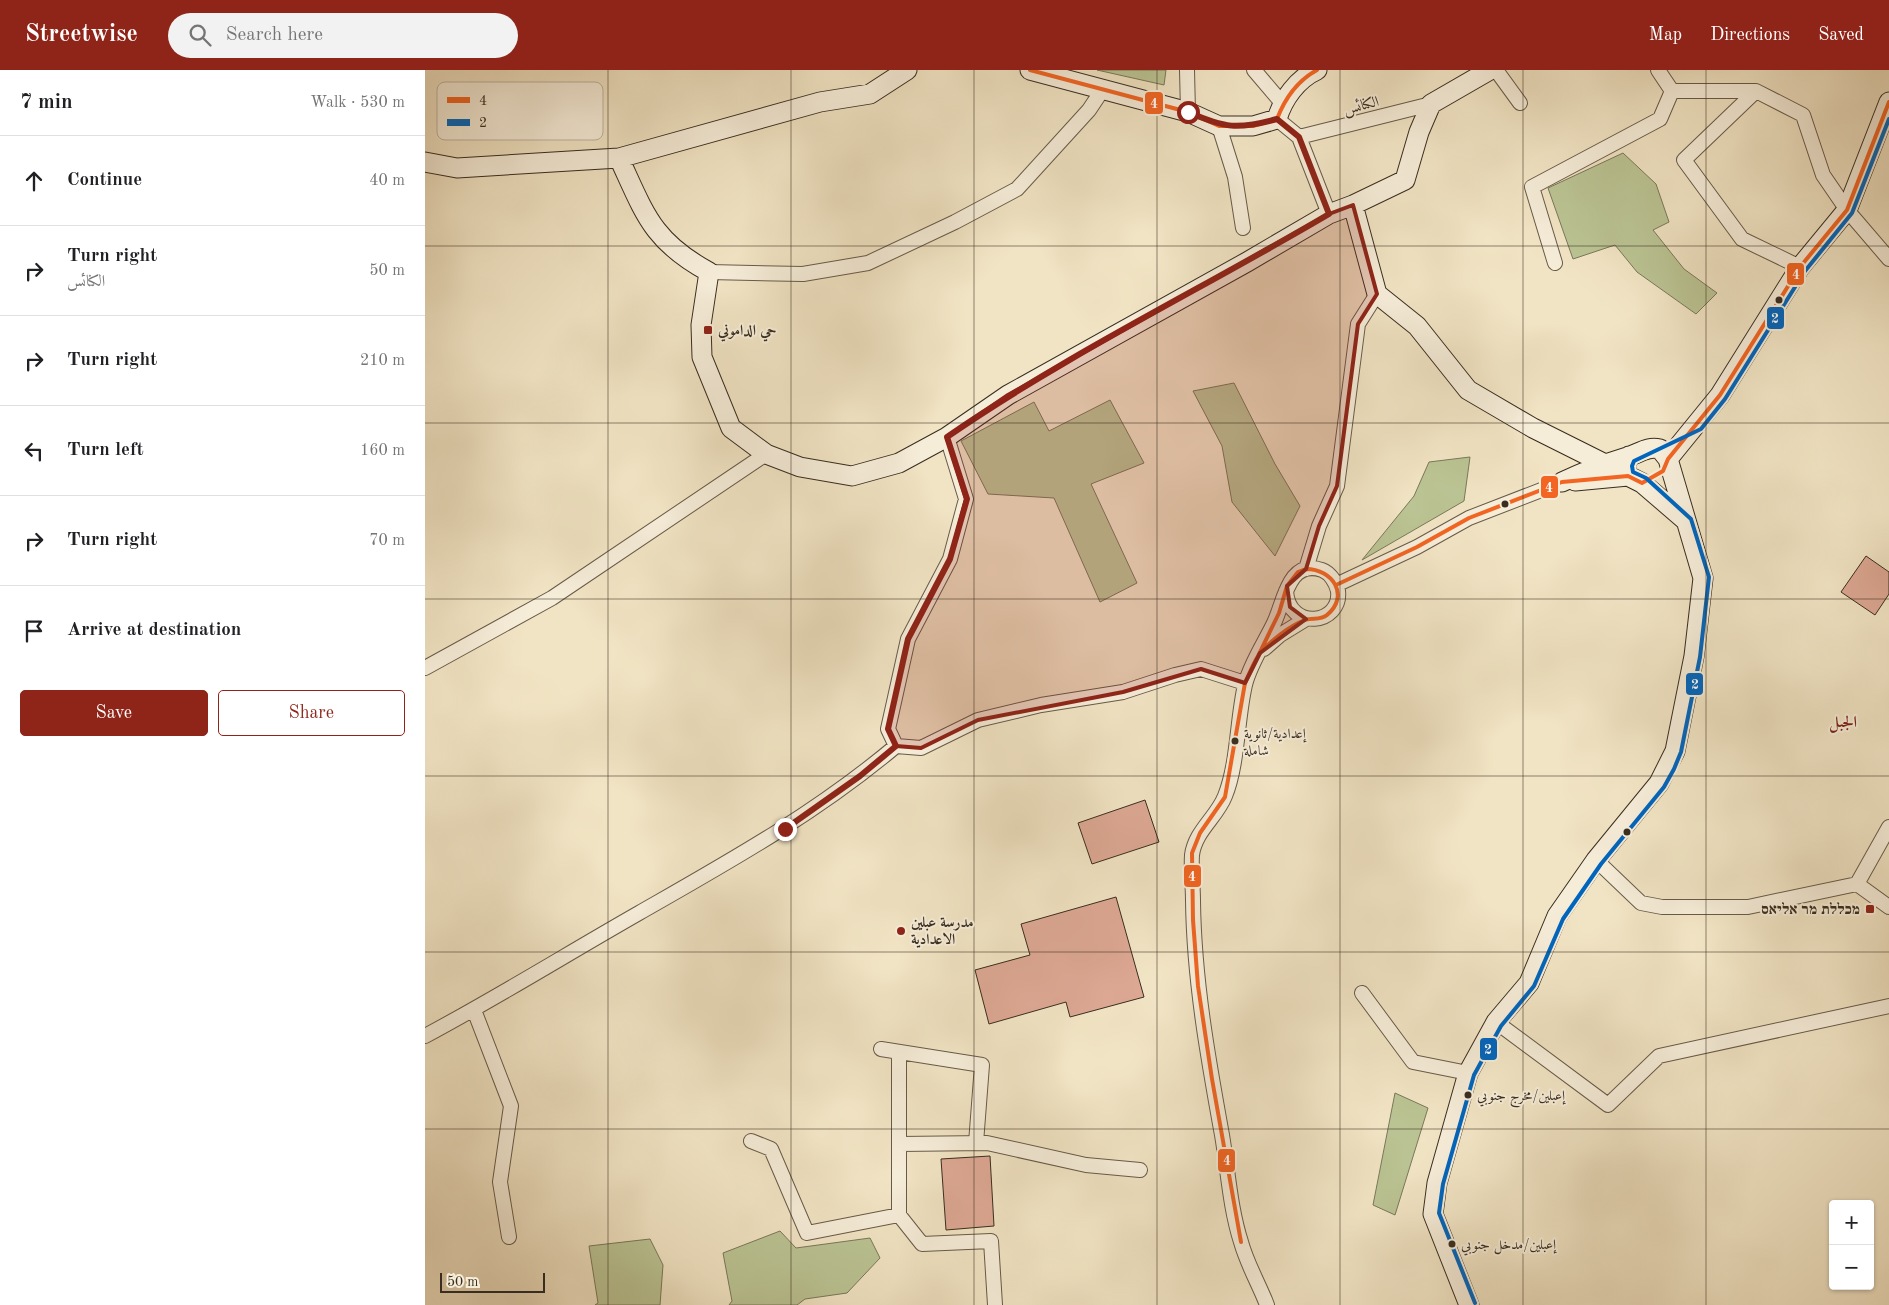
<!DOCTYPE html>
<html lang="en">
<head>
<meta charset="utf-8">
<style>
  :root { --surface:#fff; --page:#f2f2f2; --text:#202124; --muted:#757577; --line:#e0e0e0; --accent:#8f2418 }
  body { margin:0; font-family:"Old Standard TT",Amiri,"Frank Ruhl Libre",serif; background:var(--page); color:var(--text) }
  .controls { position:absolute; right:15px; bottom:15px; display:grid; overflow:hidden; border-radius:5px; box-shadow:0 1px 4px #0004 }
  .controls button { width:45px; height:45px; display:grid; place-items:center; padding:0; border:0; border-bottom:1px solid var(--line); background:var(--surface); color:var(--text); font:25px sans-serif }
  .scale { position:absolute; left:15px; bottom:12px; width:105px; box-sizing:border-box; padding-left:5px; border:2px solid #392d1f; border-top:0; font-size:14px; line-height:18px; white-space:nowrap; color:#392d1f; -webkit-text-stroke:4px #f6edd9; paint-order:stroke }
  .stop { position:absolute; width:15px; height:15px; margin:-11px; border:4px solid #8f2418; border-radius:50%; background:#fff }
  .stop.end { background:#8f2418; border-color:#fff; box-shadow:0 1px 5px #0008 }
  .list { margin:0; padding:0; list-style:none }
  h2 { display:flex; justify-content:space-between; align-items:center; height:65px; margin:0; padding:0 20px; font-size:21px }
  h2 small { font-size:16px; font-weight:400; color:var(--muted) }
  .list li { display:grid; grid-template-columns:32px 1fr auto; gap:15px; align-items:center; box-sizing:border-box; height:90px; padding:0 20px; border-top:1px solid var(--line) }
  .list b { display:block; font-size:19px; white-space:nowrap }
  .list p { margin:0; font-size:16px; white-space:nowrap; color:var(--muted) }
  .list em { font-size:16px; font-style:normal; color:var(--muted) }
  .actions { display:flex; gap:10px; padding:15px 20px }
  .actions a { flex:1; padding:11px 0; border:1px solid var(--accent); border-radius:5px; text-align:center; font-size:18px; color:var(--accent) }
  .actions .main { background:var(--accent); color:#fff }
  .icon { flex:none; width:28px; height:28px; fill:none; stroke:currentColor; stroke-width:2; stroke-linecap:round; stroke-linejoin:round }
  .map { position:relative; flex:none; width:1464px; height:1235px; overflow:hidden }
  header { display:flex; align-items:center; gap:30px; box-sizing:border-box; height:70px; padding:0 25px; background:var(--accent); color:#fff }
  header strong { font-size:24px }
  nav { display:flex; gap:28px; margin-inline-start:auto; font-size:18px }
  .search { width:350px; height:45px; background:var(--page); display:flex; align-items:center; gap:12px; box-sizing:border-box; padding:0 18px; border-radius:28px; color:var(--muted); font-size:19px }
  main { display:flex }
  aside { flex:1; background:var(--surface) }
  .map>svg:first-child { display:block }
</style>
</head>
<body>
<header>
<strong>Streetwise</strong>
<div class="search"><svg class="icon" aria-label="search" viewBox="0 0 24 24"><circle cx="10" cy="10" r="6"/><path d="M15 15l6 6"/></svg>Search here</div>
<nav><a>Map</a><a>Directions</a><a>Saved</a></nav>
</header>
<main>
<aside>
<h2>7 min<small>Walk · 530 m</small></h2>
<ul class="list">
<li><svg class="icon" aria-label="ahead" viewBox="0 0 24 24"><path d="M12 20V5M6 11l6-6 6 6"/></svg><div><b>Continue</b></div><em>40 m</em></li>
<li><svg class="icon" aria-label="right" viewBox="0 0 24 24"><path d="M7 20v-9h11M14 6l5 5-5 5"/></svg><div><b>Turn right</b><p>الكنائس</p></div><em>50 m</em></li>
<li><svg class="icon" aria-label="right" viewBox="0 0 24 24"><path d="M7 20v-9h11M14 6l5 5-5 5"/></svg><div><b>Turn right</b></div><em>210 m</em></li>
<li><svg class="icon" aria-label="left" viewBox="0 0 24 24"><path d="M17 20v-9H6M10 6l-5 5 5 5"/></svg><div><b>Turn left</b></div><em>160 m</em></li>
<li><svg class="icon" aria-label="right" viewBox="0 0 24 24"><path d="M7 20v-9h11M14 6l5 5-5 5"/></svg><div><b>Turn right</b></div><em>70 m</em></li>
<li><svg class="icon" aria-label="arrive" viewBox="0 0 24 24"><path d="M6 21V4h12l-3 4 3 4H6"/></svg><div><b>Arrive at destination</b></div></li>
</ul>
<div class="actions"><a class="main">Save</a><a>Share</a></div>
</aside>
<div class="map">
<svg width="1464" height="1235" viewBox="0 0 1464 1235">
  <rect width="100%" height="100%" fill="#f1e4c4"/>
  <filter id="stains"><feTurbulence type="fractalNoise" baseFrequency=".004" numOctaves="4"/><feColorMatrix values="0 0 0 0 .2 0 0 0 0 .09 0 0 0 0 .02 0 0 0 .5 -.17"/></filter>
  <radialGradient id="worn" r=".72"><stop offset=".6" stop-color="#630" stop-opacity="0"/><stop offset="1" stop-color="#630" stop-opacity=".3"/></radialGradient>
  <!-- green -->
  <path fill="#bbc494" stroke="#7a785a" d="M672,0h69l-2,15z
    M1198,83l33,31 13,38 -16,8 31,39 33,24 -21,21 -59,-42 -22,-27 -42,14 -25,-71z
    M809,313l41,81 25,42 -25,50 -43,-54 -10,-56 -29,-55z
    M685,330l34,63 -53,21 46,99 -37,19 -46,-104 -66,-4 -27,-53 73,-39 15,29z
    M1045,387l-6,44 -102,59 52,-64 15,-34z
    M970,1023l33,15 -33,107 -22,-10z
    M355,1161l16,17 74,-10 10,20 -33,35 -42,6 -8,6h-68l3,-4 -9,-48z
    M225,1169l13,26 -3,40h-65l3,-2 -9,-57z"/>
  <!-- building -->
  <path fill="#dda894" stroke="#392d1f" d="M1441,486l23,16v22l-14,21 -34,-23z
    M720,730l14,42 -67,22 -14,-41z
    M691,827l28,100 -74,20 -4,-15 -77,22 -14,-54 55,-15 -9,-31z
    M565,1086l4,70 -48,4 -5,-71z"/>
  <g fill="none" stroke-linecap="round" stroke-linejoin="round">
    <defs>
      <path id="street" d="M762,0l1,42
        M829,0l28,33
        M1071,0l24,33
        M1233,0l14,21h84l47,24 20,60 24,35 42,49
        M1331,21l-72,69 58,79 58,28
        M852,49l22,18 30,77
        M794,56l16,51 8,51
        M874,67l132,-33
        M1130,193l-23,-76 128,-68 12,-28
        M284,202l94,2 65,-11 87,-41 62,-33 72,-79 14,-21
        M522,367l19,62 -16,60 -42,80 -20,90 8,17 25,2 57,-28 63,-15 82,-13 52,-17 26,-6 44,14
        M881,499l13,-43 18,-40 21,-162 19,-30
        M911,515l81,-38 52,-29 93,-36
        M839,579l16,-14 26,-16
        M0,598l127,-70 214,-144
        M1171,790l45,43 21,4h86l109,-23 32,-57
        M1432,814l32,23
        M937,923l51,69 55,11
        M49,940l37,96 -11,76 9,55
        M1071,952l112,83 51,-49 230,-50
        M0,966c73,-39 142,-82 214,-123 91,-52 176,-99 257,-167
        M456,979l101,16 -6,78
        M326,1071l20,8 36,84 92,-18 23,29 69,-3 4,64
        M474,1074l88,-1 99,22 54,5
        M474,1145v-163
        M842,1235c-8,-21 -20,-41 -26,-63 -11,-34 -13,-72 -19,-107 -14,-77 -28,-155 -29,-234 0,-15 -2,-31 -1,-46 3,-24 25,-38 33,-59 13,-32 12,-77 20,-111 5,-21 20,-43 29,-62 10,-20 14,-65 48,-53 8,3 14,12 16,21 4,33 -49,41 -52,0"/>
      <path id="secondary" d="M605,0l158,42 31,14h34l24,-7c6,-20 20,-40 40,-49
        M194,88l201,-56 50,-8 37,-24
        M0,92l32,6 162,-10c26,56 33,83 90,114l-8,53 1,32 29,71 35,26 34,13 52,9 47,-13 48,-26 61,-42 239,-133 82,-48 24,-9 52,-25 14,-48 12,-28 59,-34
        M928,135l24,89 40,32 51,64 65,38 70,35
        M1204,386l-4,10 3,10 14,7 43,37
        M1243,389l52,-64 80,-128 47,-57 42,-108
        M1150,411l53,-5
        M1044,1235l-36,-91 4,-31 31,-110 28,-51 33,-39 28,-67 39,-56 63,-77 16,-32 19,-95 9,-78 -35,-119 -8,-10c-13,-3 -20,4 -33,8 -23,7 -44,15 -65,25"/>
    </defs>
    <!-- street casing -->
    <use href="#street" stroke="#675b48" stroke-width="16"/>
    <!-- secondary casing -->
    <use href="#secondary" stroke="#392d1f" stroke-width="21"/>
    <!-- street -->
    <use href="#street" stroke="#f6edd9" stroke-width="14"/>
    <!-- secondary -->
    <use href="#secondary" stroke="#f6edd9" stroke-width="19"/>
    <defs>
      <path id="bus-1" d="M605,0l158,42 31,14h34l24,-7
        M852,49c8,-21 20,-38 40,-49
        M881,499c27,0 44,27 21,46 -7,6 -15,2 -22,5 -16,6 -33,20 -44,32 -7,8 -11,21 -16,31l34,-70 8,-27 11,-14z
        M911,515l81,-38 52,-29 93,-36 66,-6 14,7 21,-12 5,-12 52,-64 80,-128 47,-57 42,-108
        M787,1009l29,163
        M787,1009l29,163
        M787,1009l-14,-93 -5,-66 -1,-67 8,-20 25,-36 20,-114"/>
      <path id="bus-2" d="M1050,1233l-36,-90 4,-29 31,-109 27,-49 33,-40 29,-67 38,-55 63,-77 10,-18 7,-17 19,-95 9,-80 -18,-58 -45,-41 -13,-6 -1,-6 2,-5 67,-32 24,-30 80,-128 47,-58 37,-94"/>
    </defs>
    <!-- bus-1 casing -->
    <use href="#bus-1" stroke="#f6edd9" stroke-width="8"/>
    <!-- bus-2 casing -->
    <use href="#bus-2" stroke="#f6edd9" stroke-width="8"/>
    <!-- bus-1 -->
    <use href="#bus-1" stroke="#f26522" stroke-width="4"/>
    <!-- bus-2 -->
    <use href="#bus-2" stroke="#0065bd" stroke-width="4"/>
  </g>
  <g fill="none" stroke-linecap="round" stroke-linejoin="round">
    <!-- route -->
    <path stroke="#8f2418" stroke-width="6" d="M360,759l75,-53 36,-30 -8,-17 20,-90 42,-80 17,-60 -20,-62c122,-84 255,-148 382,-223l-30,-77 -22,-18c-40,11 -52,9 -89,-7"/>
  </g>
  <!-- marked area -->
  <path fill="#8f2418" fill-opacity="0.2" stroke="#8f2418" stroke-width="4" stroke-linejoin="round" d="M928,135l24,89 -19,30 -21,162 -18,40 -13,43 -19,17 3,21 16,12 -46,34 -15,30 -44,-14 -78,23 -145,28 -57,28 -25,-2 -8,-17 20,-90 42,-80 16,-60 -19,-62 61,-42 321,-181z"/>
  <!-- grid -->
  <path fill="none" stroke="#392d1f" stroke-width="1" stroke-opacity="0.55" d="M183,0v1235M366,0v1235M549,0v1235M732,0v1235M915,0v1235M1098,0v1235M1281,0v1235M0,176h1464M0,353h1464M0,529h1464M0,706h1464M0,882h1464M0,1059h1464"/>
  <!-- markers -->
  <g fill="#392d1f" stroke="#f6edd9" stroke-width="2">
    <circle cx="1354" cy="230" r="4.5"/>
    <circle cx="1080" cy="434" r="4.5"/>
    <circle cx="810" cy="671" r="4.5"/>
    <circle cx="1202" cy="762" r="4.5"/>
    <circle cx="1043" cy="1025" r="4.5"/>
    <circle cx="1027" cy="1174" r="4.5"/>
  </g>
  <g fill="#8f2418" stroke="#f6edd9" stroke-width="2">
    <rect x="278" y="255" width="10" height="10" rx="2.5"/>
    <rect x="1440" y="834" width="10" height="10" rx="2.5"/>
    <circle cx="476" cy="861" r="5"/>
  </g>
  <g text-anchor="middle" stroke-width="4" stroke-linejoin="round" paint-order="stroke">
    <!-- bus labels -->
    <g font-size="14" fill="#392d1f" stroke="#f6edd9" text-anchor="start">
      <text x="819" y="668">إعدادية/ثانوية<tspan x="819" dy="17">شاملة</tspan></text>
      <text x="1052" y="1030">إعبلين/مخرج جنوبي</text>
      <text x="1036" y="1179">إعبلين/مدخل جنوبي</text>
    </g>
    <!-- street labels -->
    <g font-size="15" fill="#392d1f" stroke="#f6edd9">
      <text transform="translate(936 35) rotate(-14)" y="5">الكنائس</text>
    </g>
    <!-- poi labels -->
    <g font-size="15" font-weight="bold" fill="#392d1f" stroke="#f6edd9" text-anchor="start">
      <text x="293" y="265">حي الداموني</text>
      <text x="1435" y="844" text-anchor="end">מכללת מר אליאס</text>
      <text x="486" y="857">مدرسة عبلين<tspan x="486" dy="17">الاعدادية</tspan></text>
    </g>
    <!-- neighbourhood labels -->
    <g font-size="16" font-weight="bold" fill="#7a1f14" stroke="#f6edd9">
      <text x="1418" y="657">الجبل</text>
    </g>
  </g>
  <!-- legend -->
  <rect x="12" y="12" width="166" height="58" rx="8" fill="#f6edd9" stroke="#bdb3a1" stroke-width="1"/>
  <rect x="22" y="27" width="23" height="6" fill="#f26522"/>
  <rect x="22" y="49" width="23" height="7" fill="#0065bd"/>
  <g font-size="14" fill="#392d1f">
    <text x="54" y="35">4</text>
    <text x="54" y="57">2</text>
  </g>
  <g stroke="#f6edd9" stroke-width="2">
    <rect x="719" y="21" width="20" height="24" rx="5" fill="#f26522"/>
    <rect x="1361" y="192" width="19" height="24" rx="5" fill="#f26522"/>
    <rect x="1341" y="236" width="19" height="24" rx="5" fill="#0065bd"/>
    <rect x="1115" y="405" width="19" height="24" rx="5" fill="#f26522"/>
    <rect x="1260" y="602" width="19" height="24" rx="5" fill="#0065bd"/>
    <rect x="758" y="794" width="19" height="24" rx="5" fill="#f26522"/>
    <rect x="1054" y="967" width="19" height="24" rx="5" fill="#0065bd"/>
    <rect x="792" y="1078" width="19" height="25" rx="5" fill="#f26522"/>
  </g>
  <g font-size="14" text-anchor="middle" font-weight="bold" fill="#fff">
    <text x="729" y="38">4</text>
    <text x="1371" y="209">4</text>
    <text x="1350" y="253">2</text>
    <text x="1124" y="422">4</text>
    <text x="1270" y="619">2</text>
    <text x="767" y="811">4</text>
    <text x="1063" y="984">2</text>
    <text x="802" y="1095">4</text>
  </g>
  <rect width="100%" height="100%" filter="url(#stains)"/>
  <rect width="100%" height="100%" fill="url(#worn)"/>
</svg>
<div class="controls">
<button>+</button>
<button>−</button>
</div>
<div class="scale">50 m</div>
<div class="stop" style="left:763px;top:42px"></div>
<div class="stop end" style="left:360px;top:759px"></div>
</div>
</main>
</body>
</html>
